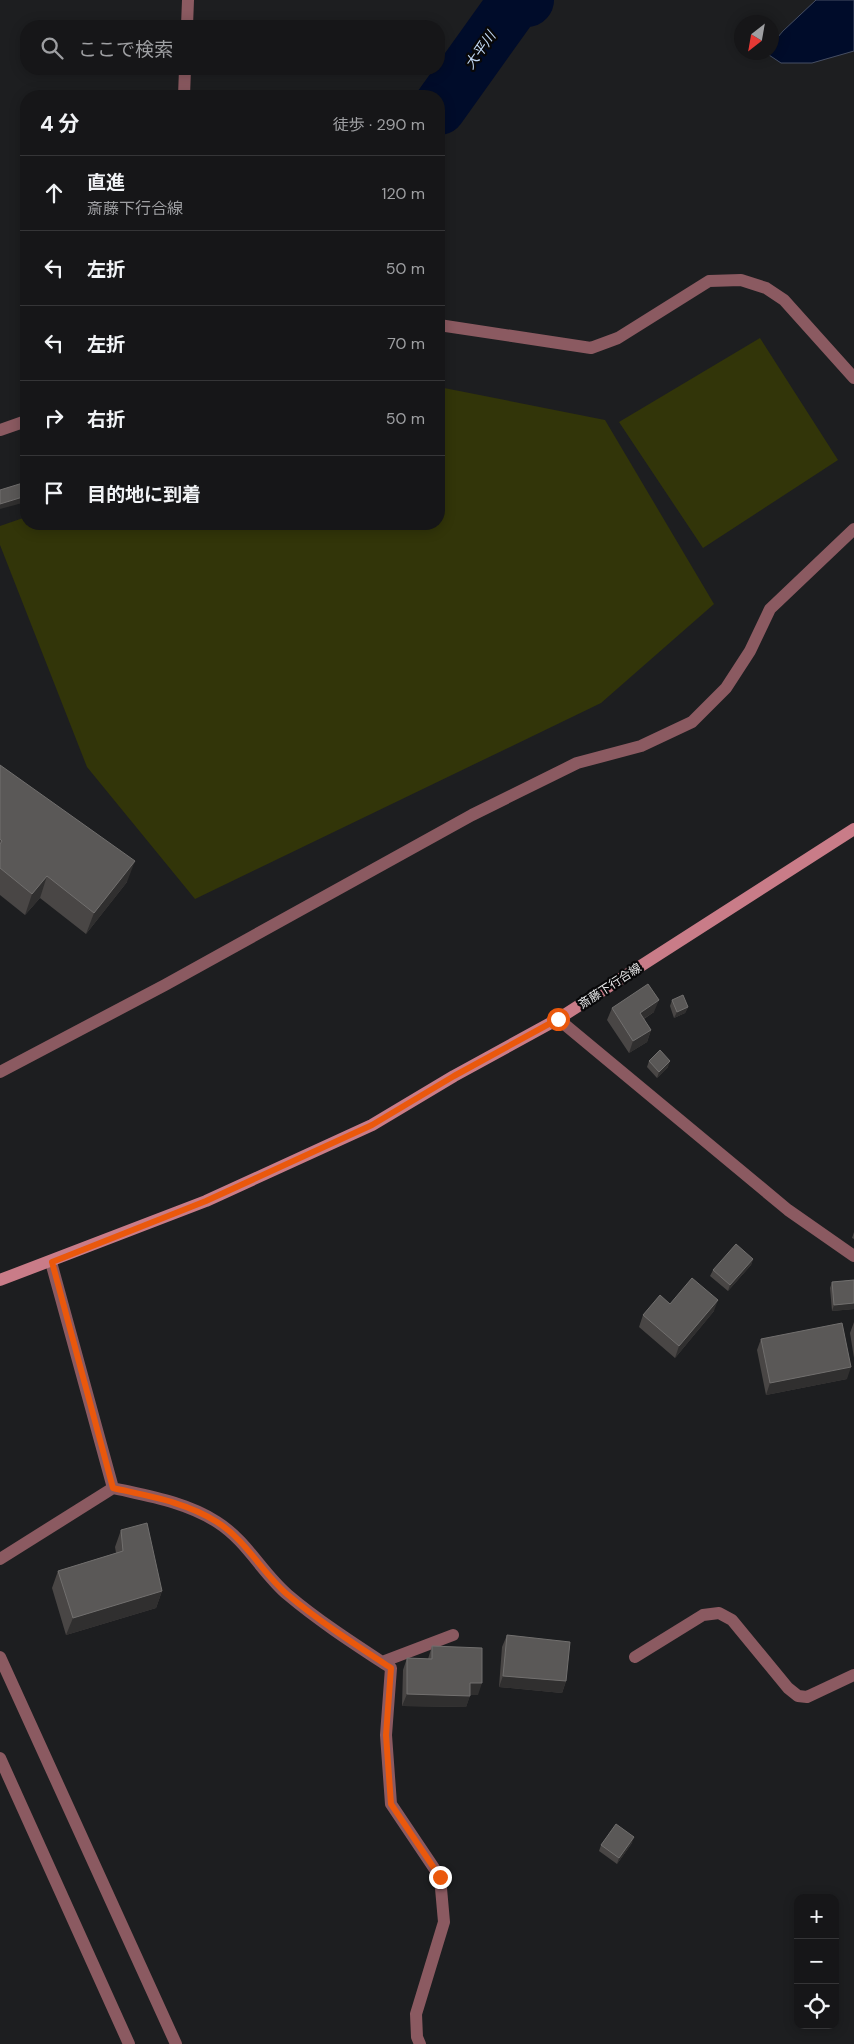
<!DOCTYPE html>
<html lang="ja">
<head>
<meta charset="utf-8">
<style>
  :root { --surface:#161618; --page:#232325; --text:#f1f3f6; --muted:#9e9fa2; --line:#353537 }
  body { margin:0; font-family:"DM Sans","Noto Sans JP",sans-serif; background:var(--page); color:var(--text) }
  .controls { position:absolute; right:15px; bottom:15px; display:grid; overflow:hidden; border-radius:10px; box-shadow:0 2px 12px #0003 }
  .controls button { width:45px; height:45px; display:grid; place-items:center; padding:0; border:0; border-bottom:1px solid var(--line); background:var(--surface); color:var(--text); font:25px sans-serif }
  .compass { position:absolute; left:734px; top:15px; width:45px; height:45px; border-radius:50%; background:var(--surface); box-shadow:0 2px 12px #0003; rotate:211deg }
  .stop { position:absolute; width:15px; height:15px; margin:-11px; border:4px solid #ea580c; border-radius:50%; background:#fff }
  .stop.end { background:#ea580c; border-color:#fff; box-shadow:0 1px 5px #0008 }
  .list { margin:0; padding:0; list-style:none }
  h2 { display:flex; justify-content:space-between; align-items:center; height:65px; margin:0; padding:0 20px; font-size:21px }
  h2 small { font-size:16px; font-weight:400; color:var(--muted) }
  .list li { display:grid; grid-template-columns:32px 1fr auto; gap:15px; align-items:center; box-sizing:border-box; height:75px; padding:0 20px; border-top:1px solid var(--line) }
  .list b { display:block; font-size:19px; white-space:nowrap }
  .list p { margin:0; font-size:16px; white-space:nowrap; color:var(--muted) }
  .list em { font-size:16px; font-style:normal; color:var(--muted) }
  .icon { flex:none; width:28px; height:28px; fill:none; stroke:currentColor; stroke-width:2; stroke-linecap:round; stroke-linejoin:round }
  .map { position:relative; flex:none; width:854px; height:2044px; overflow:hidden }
  .search { position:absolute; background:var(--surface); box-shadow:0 2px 12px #0003; left:20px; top:20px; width:425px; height:55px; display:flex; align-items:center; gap:12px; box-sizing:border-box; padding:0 18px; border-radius:20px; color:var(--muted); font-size:19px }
  .panel { position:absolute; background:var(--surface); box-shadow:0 2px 12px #0003; left:20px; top:90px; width:425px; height:440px; border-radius:20px }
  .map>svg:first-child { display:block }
</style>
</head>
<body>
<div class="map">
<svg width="854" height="2044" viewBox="0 0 854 2044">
  <rect width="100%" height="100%" fill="#1d1e20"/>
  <!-- green -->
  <path fill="#323509" d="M760,338l78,122 -135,88 -84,-126z
    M439,387l166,33 109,184 -113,99 -406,196 -108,-132 -87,-222v-19l26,-9v7h413z"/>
  <!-- water -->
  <path fill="#000c2a" stroke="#464f64" d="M816,0h38v51l-42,12h-31l-15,-10 6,-1v-8l11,-13z"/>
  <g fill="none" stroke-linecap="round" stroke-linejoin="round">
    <!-- river -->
    <path stroke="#000c2a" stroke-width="54" d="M439,108l75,-105 13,-3"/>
    <!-- minor -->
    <path stroke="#8b5a61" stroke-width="12" d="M187,26l1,-26
      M184,96l1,-27
      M439,325l152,23 27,-10 91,-57 32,-1 25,8 18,12 70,78
      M0,430l26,-9
      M558,1019l230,191 66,46
      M0,1072l165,-87 307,-170 105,-52 64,-17 51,-24 34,-34 24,-37 20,-42 84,-80
      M51,1262l62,226c35,8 73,14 104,34 30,19 45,51 71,73 32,27 68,50 103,73l-5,67 5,69 49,73 4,45 -28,92 1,23 3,7
      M0,1559l113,-71
      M635,1657l68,-42 16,-2 13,7 56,68 10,8 9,1 47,-22
      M382,1662l71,-27"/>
    <!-- tertiary -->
    <path stroke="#8b5a61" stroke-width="12" d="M0,1657l176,387
      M0,1758l129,286"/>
    <!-- secondary -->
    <path stroke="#c97c88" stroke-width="12" d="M0,1280l206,-79 166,-76 82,-49 104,-57 296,-190"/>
  </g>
  <!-- wall -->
  <path fill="#494645" d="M0,765l127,117 -41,52 -46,-36 -15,17 -25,-20z
    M672,1000l16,7 -3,6 -11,5 -4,-12z
    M612,1008l42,4 -10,7 7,11 -4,12 -18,11 -22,-33z
    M649,1061l19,6 -11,11 -10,-11z
    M854,1232v7l-2,-1z
    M753,1259l-2,6 -23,26 -18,-15 3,-6z
    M854,1280v29l-22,2 -2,-23 2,-6z
    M670,1304l44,7 -39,47 -36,-31 4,-12z
    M854,1322v36l-4,-25z
    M761,1339l86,40 -81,16 -9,-45z
    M121,1530l41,61 -6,17 -90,27 -14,-47 6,-17 58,-18 -1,-6z
    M507,1635l59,46 -4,12 -63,-6 3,-40z
    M432,1646l46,49h-8l-4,12 -64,-1 1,-36 4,-12 21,1z
    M632,1843l-15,21 -18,-13 2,-6z"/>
  <!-- shaded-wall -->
  <path fill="#302f2f" d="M26,496v6l-26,7v-5z
    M135,861l-8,21 -41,52 8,-21z
    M47,876l-7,22 -15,17 7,-21z
    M659,1000l-5,12 -19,12 5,-11z
    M688,1007l-3,6 -11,5 3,-6z
    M651,1030l-4,12 -18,11 4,-12z
    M670,1061l-2,6 -11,11 2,-6z
    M753,1259l-2,6 -23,26 2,-6z
    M718,1300l-4,11 -39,47 4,-12z
    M854,1303v6l-22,2 2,-6z
    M851,1367l-4,12 -81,16 4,-12z
    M162,1591l-6,17 -90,27 7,-17z
    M503,1676l63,5 -4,12 -63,-6z
    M470,1683h12l-4,12h-12z
    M407,1694l63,2 -4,11 -64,-1z
    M634,1837l-2,6 -15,21 2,-6z"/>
  <!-- building -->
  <path fill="#5a5857" stroke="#716f6e" d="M26,482v14l-26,8v-14z
    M0,765l135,96 -41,52 -47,-37 -15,18 -32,-26v-24l2,-3 -2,-2z
    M648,984l11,16 -19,13 11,17 -18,11 -21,-33z
    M683,995l5,12 -11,5 -5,-12z
    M660,1050l10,11 -11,11 -10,-11z
    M736,1244l17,15 -23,26 -17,-15z
    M692,1278l26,22 -39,46 -36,-31 17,-20 10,9z
    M854,1280v23l-20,2 -2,-23z
    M842,1323l9,44 -81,16 -9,-44z
    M147,1523l15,68 -89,27 -15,-47 65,-20 -2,-21z
    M507,1635l63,7 -4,39 -63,-5z
    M432,1646l50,2v35h-12v13l-63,-2v-36l25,1z
    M616,1824l18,13 -15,21 -18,-13z"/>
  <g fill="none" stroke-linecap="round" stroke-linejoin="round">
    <!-- route -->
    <path stroke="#ea580c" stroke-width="6" d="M440,1877l-49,-73 -5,-69 5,-67c-35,-23 -71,-46 -103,-73 -26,-22 -41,-54 -71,-73 -31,-20 -69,-26 -104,-34l-61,-226 154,-61 166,-76 82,-49 104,-57"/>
  </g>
  <g text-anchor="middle" stroke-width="4.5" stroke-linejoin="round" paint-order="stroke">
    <!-- street labels -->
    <g font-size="12" fill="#e9eaeb" stroke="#080809">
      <text transform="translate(610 986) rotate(-33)" y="4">斎藤下行合線</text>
    </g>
    <!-- water labels -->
    <g font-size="14" font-style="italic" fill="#c2d8f4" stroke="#080809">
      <text transform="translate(480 50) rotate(-55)" y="5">大平川</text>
    </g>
  </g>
</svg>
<div class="controls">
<button>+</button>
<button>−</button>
<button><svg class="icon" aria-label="locate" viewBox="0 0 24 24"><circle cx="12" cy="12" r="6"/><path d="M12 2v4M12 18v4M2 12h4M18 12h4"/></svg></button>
</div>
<svg class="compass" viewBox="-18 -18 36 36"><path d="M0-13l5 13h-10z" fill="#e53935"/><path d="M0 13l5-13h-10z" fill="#9e9fa2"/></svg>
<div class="stop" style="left:558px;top:1019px"></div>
<div class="stop end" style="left:440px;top:1877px"></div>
<div class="search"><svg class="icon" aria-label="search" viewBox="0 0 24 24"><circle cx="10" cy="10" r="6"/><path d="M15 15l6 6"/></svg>ここで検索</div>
<section class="panel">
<h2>4 分<small>徒歩 · 290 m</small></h2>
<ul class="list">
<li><svg class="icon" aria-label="ahead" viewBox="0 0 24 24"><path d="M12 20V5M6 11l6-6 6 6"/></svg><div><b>直進</b><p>斎藤下行合線</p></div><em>120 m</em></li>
<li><svg class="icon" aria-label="left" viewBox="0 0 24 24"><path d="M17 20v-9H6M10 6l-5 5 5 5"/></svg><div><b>左折</b></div><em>50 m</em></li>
<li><svg class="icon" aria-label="left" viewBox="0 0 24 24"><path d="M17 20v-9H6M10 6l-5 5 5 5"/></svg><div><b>左折</b></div><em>70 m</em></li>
<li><svg class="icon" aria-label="right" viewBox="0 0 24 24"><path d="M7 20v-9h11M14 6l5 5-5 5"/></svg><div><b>右折</b></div><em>50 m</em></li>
<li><svg class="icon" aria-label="arrive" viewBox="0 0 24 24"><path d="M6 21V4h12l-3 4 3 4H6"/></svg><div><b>目的地に到着</b></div></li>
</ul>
</section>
</div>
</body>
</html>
